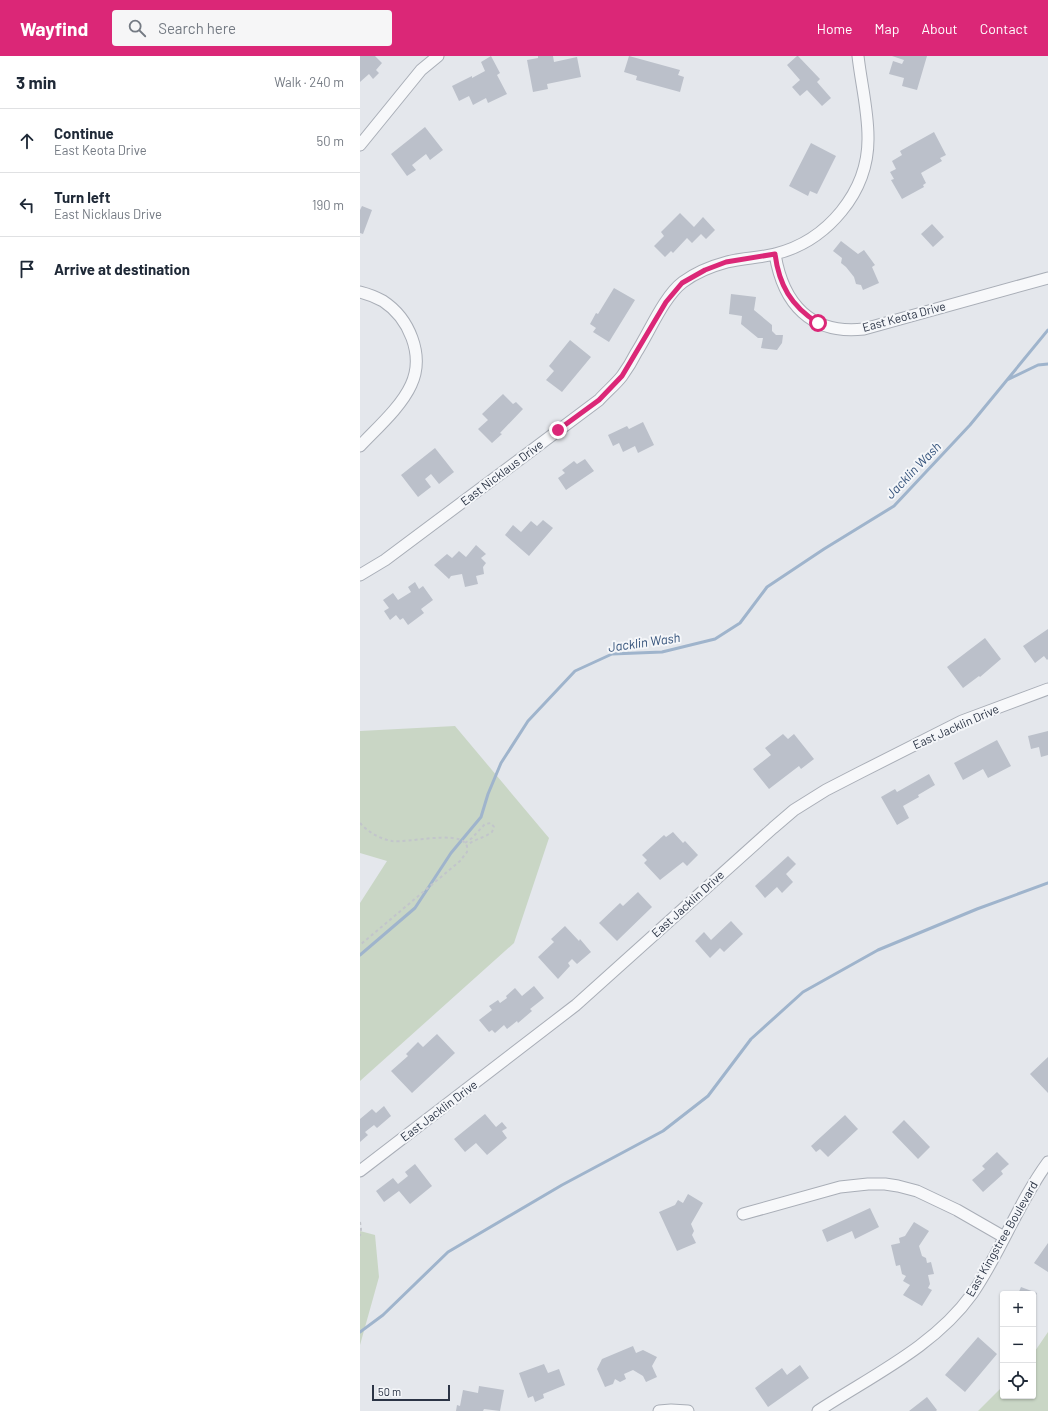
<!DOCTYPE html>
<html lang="en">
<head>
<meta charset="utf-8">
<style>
  :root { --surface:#fff; --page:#f6f6f7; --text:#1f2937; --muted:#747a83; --line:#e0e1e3; --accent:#db2777 }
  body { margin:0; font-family:Barlow,sans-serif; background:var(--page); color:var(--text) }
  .controls { position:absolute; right:12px; bottom:12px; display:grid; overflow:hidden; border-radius:4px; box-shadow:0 1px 3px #0004 }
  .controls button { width:36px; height:36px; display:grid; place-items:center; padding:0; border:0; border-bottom:1px solid var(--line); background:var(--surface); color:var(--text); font:20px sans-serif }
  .scale { position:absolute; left:12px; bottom:10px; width:78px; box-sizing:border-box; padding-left:4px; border:2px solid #2b3445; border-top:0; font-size:11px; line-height:14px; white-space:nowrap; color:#2b3445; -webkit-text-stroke:3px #f4f6f9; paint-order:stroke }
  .stop { position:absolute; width:12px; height:12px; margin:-9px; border:3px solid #db2777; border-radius:50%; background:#fff }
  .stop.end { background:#db2777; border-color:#fff; box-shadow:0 1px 4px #0008 }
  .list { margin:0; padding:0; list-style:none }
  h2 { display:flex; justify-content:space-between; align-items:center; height:52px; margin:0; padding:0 16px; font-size:17px }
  h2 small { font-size:13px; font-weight:400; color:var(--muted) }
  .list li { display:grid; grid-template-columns:26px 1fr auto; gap:12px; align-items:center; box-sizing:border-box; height:64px; padding:0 16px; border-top:1px solid var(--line) }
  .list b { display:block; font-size:15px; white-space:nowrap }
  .list p { margin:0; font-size:13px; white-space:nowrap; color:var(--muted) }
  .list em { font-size:13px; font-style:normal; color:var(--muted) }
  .icon { flex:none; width:22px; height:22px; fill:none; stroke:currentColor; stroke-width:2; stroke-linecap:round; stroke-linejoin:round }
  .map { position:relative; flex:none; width:688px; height:1355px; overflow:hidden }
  header { display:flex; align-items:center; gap:24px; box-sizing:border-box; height:56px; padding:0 20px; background:var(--accent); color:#fff }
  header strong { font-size:19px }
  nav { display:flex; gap:22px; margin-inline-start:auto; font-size:14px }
  .search { width:280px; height:36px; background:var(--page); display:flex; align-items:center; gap:10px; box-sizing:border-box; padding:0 14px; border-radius:4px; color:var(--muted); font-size:15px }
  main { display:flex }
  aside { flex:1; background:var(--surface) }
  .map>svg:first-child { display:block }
</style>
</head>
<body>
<header>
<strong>Wayfind</strong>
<div class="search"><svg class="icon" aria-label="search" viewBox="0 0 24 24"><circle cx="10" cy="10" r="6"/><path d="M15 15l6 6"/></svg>Search here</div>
<nav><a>Home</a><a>Map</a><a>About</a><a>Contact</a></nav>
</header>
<main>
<aside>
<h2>3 min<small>Walk · 240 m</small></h2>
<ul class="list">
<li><svg class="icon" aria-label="ahead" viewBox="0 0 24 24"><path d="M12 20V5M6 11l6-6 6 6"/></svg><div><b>Continue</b><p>East Keota Drive</p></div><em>50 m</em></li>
<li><svg class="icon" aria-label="left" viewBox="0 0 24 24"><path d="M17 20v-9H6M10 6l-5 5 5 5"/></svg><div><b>Turn left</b><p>East Nicklaus Drive</p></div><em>190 m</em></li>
<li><svg class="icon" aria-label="arrive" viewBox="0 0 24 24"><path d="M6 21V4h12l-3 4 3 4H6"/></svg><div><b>Arrive at destination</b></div></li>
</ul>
</aside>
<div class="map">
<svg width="688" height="1355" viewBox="0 0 688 1355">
  <rect width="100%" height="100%" fill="#e4e7ec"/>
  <!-- green -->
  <path fill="#c9d6c5" d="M95,670l94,112 -35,105 -154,138v-178l27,-42 -27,-8v-122z
    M0,1175l15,4 4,42 -19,68z
    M688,1276v79h-70l25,-25v10h30v-42z"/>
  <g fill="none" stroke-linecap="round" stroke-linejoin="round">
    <!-- stream -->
    <path stroke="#9fb4cc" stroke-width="3" d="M647,324l31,-15 10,-1
      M0,899l55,-47 36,-55 30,-36 7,-23 13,-31 27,-42 47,-50 37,-17 50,-2 53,-13 25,-16 27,-36 57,-38 70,-43 76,-81 78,-95
      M0,1276l23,-17 65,-63 114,-67 101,-54 45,-35 43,-57 52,-47 75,-42 99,-41 71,-26"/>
  </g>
  <!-- building -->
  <path fill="#bbc0ca" d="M0,0h15l7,7 -6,7 3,3 -6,6 -4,-5 -9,8z
    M131,0l9,17 -3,2 10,19 -19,9 -2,-5 -13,7 -4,-9 -10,5 -7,-15 20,-10v2l13,-7 -4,-9z
    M178,0h15l1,6 23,-5 4,20 -34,7 1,5 -15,3 -6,-32 11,-2z
    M269,0l51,14 -2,5 6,2 -4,15 -44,-12 1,-4 -13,-4z
    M437,0h1l22,23 -3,3 14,16 -9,8 -15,-16 -7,6 -8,-9 8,-7 -13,-15z
    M532,0h35l-10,34 -15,-4 2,-8 -15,-4 4,-13 9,3 2,-4z
    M65,71l18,23 -13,10 -4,-6 -14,11 4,5 -9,6 -16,-22z
    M574,76l12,23 -6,3 2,3 -21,12 5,10 -3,2 1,2 -22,12 -11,-19 3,-1 -4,-7 6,-3 -4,-8 10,-6 -2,-4z
    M451,87l25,13 -19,38 -7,-3 -2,5 -19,-10z
    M2,150l10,4 -9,24 -3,-1v-23z
    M320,157l14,14 9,-10 12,13 -9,9 -5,-5 -9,9 -5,-5 -14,15 -2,-2 -6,6 -11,-11 10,-10 -3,-4z
    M572,168l12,13 -11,10 -12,-13z
    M481,185l17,13 6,-4 11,15 -3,2 7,16 -16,7 -2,-5 -5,-1 -2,-7 -8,-10 -5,-4 1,-5 -9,-7z
    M254,232l21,12 -26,42 -16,-10 3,-4 -6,-4 6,-11 2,1z
    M371,238l25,3 -2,13 18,15v6l4,4h7l-1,8 -5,7 -16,-2 2,-10h-5l-17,-14 1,-8 -13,-2z
    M210,284l21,17 -29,35 -16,-12 8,-9 -5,-5z
    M143,338l10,10 3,-2 7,7 -23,24 2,1 -10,9 -14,-14 10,-9 -6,-6z
    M283,366l11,23 -16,8 -3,-7 -12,6 -4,-9 -6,3 -5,-11 19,-9 2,3z
    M75,392l19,24 -15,12 -8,-10 -6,5 6,8 -13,10 -17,-22z
    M225,403l9,12 -28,19 -8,-12 7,-5 -3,-3 12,-9 3,3z
    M183,464l10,8 -24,28 -24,-21 8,-10 8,7 10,-11 6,5z
    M116,489l10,9 -5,4 5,5 -3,4 1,7 -8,2 2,8 -13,3 -3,-13 -11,2 -2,3 -15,-14 13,-11 5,4 7,-7 7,6z
    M55,526l4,7 4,-3 10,14 -12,9 3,4 -16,12 -5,-7 -3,2 -4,-5 -6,5 -6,-9 5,-3 -6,-8 10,-7 5,7 13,-8 -3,-5z
    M688,573v30l-1,1 -3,-4 -9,7 -12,-17z
    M625,582l16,21 -21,18 -1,-1 -16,12 -16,-21z
    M688,675v24l-7,2 -2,-10 -8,2 -3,-13z
    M423,678l5,5 6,-5 20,25 -13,10 -2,-3 -30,23 -16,-20 18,-14 -6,-7z
    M637,684l14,26 -23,12 -5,-9 -20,11 -9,-17z
    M569,718l6,11 -17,10 1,2 -16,9 6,12 -12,7 -16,-28 14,-8 2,3z
    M313,776l10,11 2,-2 13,14 -11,11 -4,-4 -23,18 -16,-17 3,-3 -5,-5 22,-20 2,2z
    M428,800l8,8 -10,10 7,8 -11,11 -5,-6 -12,11 -10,-12z
    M278,836l14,15 -35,34 -18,-18 21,-20 3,3z
    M371,865l12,13 -19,18 -4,-4 -10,10 -15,-17 9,-9 7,8z
    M205,870l14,15 1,-2 11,13 -14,12 -5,-5 -4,4 2,3 -12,13 -20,-22 16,-15 -3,-3z
    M174,930l10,12 -14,11 2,2 -14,12 -1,-2 -10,8 -3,-4 -9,8 -3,-3 -3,2 -10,-12 13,-10 -3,-4 9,-6 2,3 7,-5 -1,-2 9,-8 7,8z
    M77,978l18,19 -43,40 -21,-22 17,-15 -2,-2 12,-12 5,5z
    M688,1001v36l-18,-19z
    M24,1050l7,10 -14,12 -3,-3 -9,7 3,3 -8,7v-23l12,-10 4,4z
    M125,1058l11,13 6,-5 5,6 -5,3 5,7 -20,17 -11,-12 -11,9 -11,-13z
    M485,1059l13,14 -30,28 -8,-8 -4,3 -5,-6z
    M544,1064l26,27 -12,12 -26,-27z
    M637,1096l12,12 -8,7 2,3 -20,18 -11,-12 13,-11 -3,-3z
    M55,1108l17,22 -22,18 -11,-13 -15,11 -8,-11 17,-13 5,6 10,-8 -3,-4z
    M328,1138l15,9 -12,21 3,7 -2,4 4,8 -19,8 -18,-39 16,-7 3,-5 5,3z
    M510,1152l9,19 -24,12 -3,-8 -25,11 -5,-12z
    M554,1166l15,9 -10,15 3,10 4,2 1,5 4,-1 3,12 -6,1 2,9 -2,4 4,2 -10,16 -19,-11 7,-10 -7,-4 3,-5 -4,-2 -2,-9 -4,1 -5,-21 9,-2 -1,-5 6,-2z
    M688,1187v29l-14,-9z
    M661,1231l16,6 -4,9v-8h-15z
    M618,1281l19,17 -32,38 -20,-17z
    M273,1290l3,7 7,-3 14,7 -5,9 5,11 -11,5 -3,-6 -10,-6 -9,4 2,5 -6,3 -5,-3 -2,5 -8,3 -8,-18 5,-10z
    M184,1308l4,9 11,-4 6,16 -22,9 1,4 -9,4 -2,-6 -5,2 -9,-25z
    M440,1309l9,13 -41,29 -13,-19 27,-20 5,7z
    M119,1330l25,4 -4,21 -16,-2 -1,2h-27l1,-6 3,1 3,-16 15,3z
    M567,1341l10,13 -1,1h-27z"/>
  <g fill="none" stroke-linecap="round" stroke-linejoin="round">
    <defs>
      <path id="minor" d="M0,89l61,-75 17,-14
        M415,198c8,50 36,81 89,75l184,-51
        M0,236c8,2 16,5 23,9 26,17 42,54 28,84 -10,22 -34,43 -51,61
        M0,519l25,-15 214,-160c7,-8 16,-15 23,-24 5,-7 10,-15 14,-23 13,-20 28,-57 47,-71 12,-9 29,-16 44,-20 15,-4 32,-4 48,-8 52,-13 94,-62 93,-117 0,-27 -7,-54 -10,-81
        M0,1115l216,-166 197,-177 21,-18 32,-20 35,-18 101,-51 86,-32
        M383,1158l97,-27 28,-3h17l13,2 19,5 40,19 47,27
        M299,1355l12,-1 17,1
        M458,1355c53,-35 116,-64 154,-117 29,-42 46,-91 76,-132"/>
    </defs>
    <!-- minor casing -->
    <use href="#minor" stroke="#a9aeb7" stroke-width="13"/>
    <!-- path -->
    <path stroke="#c2c5cb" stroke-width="2" stroke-dasharray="3 3" stroke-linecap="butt" d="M0,767c8,9 20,16 32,18 16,2 63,-10 73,2 3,3 2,6 2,9l-7,9 -100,84
      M105,787l7,-5 13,-14 6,-1 3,4 -2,5c-8,6 -17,7 -25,13
      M0,1166l1,7 -1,7"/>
    <!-- minor -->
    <use href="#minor" stroke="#f7f8fa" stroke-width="11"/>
  </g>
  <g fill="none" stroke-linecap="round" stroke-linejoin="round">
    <!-- route -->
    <path stroke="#db2777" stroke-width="5" d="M198,374l41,-30 23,-24 44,-74 16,-19 23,-13 21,-8 49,-8c4,31 16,52 43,69"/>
  </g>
  <g text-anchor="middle" stroke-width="4" stroke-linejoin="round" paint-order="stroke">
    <!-- street labels -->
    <g font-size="12" fill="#2b3445" stroke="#f4f6f9">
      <text transform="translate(544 261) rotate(-15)" y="4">East Keota Drive</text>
      <text transform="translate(142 417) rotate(-37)" y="4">East Nicklaus Drive</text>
      <text transform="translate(596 671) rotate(-24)" y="4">East Jacklin Drive</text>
      <text transform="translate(328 848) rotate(-42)" y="4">East Jacklin Drive</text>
      <text transform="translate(79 1055) rotate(-37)" y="4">East Jacklin Drive</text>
      <text transform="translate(642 1183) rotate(-60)" y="4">East Kingstree Boulevard</text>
    </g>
    <!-- water labels -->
    <g font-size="13" font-style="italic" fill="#34527a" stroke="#f4f6f9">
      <text transform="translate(553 414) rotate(-46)" y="5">Jacklin Wash</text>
      <text transform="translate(284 586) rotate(-8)" y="5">Jacklin Wash</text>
    </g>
  </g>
</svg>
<div class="controls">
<button>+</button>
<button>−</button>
<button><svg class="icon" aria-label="locate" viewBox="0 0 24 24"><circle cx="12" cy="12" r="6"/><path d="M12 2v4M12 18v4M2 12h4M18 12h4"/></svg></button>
</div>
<div class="scale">50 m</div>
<div class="stop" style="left:458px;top:267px"></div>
<div class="stop end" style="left:198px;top:374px"></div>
</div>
</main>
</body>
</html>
